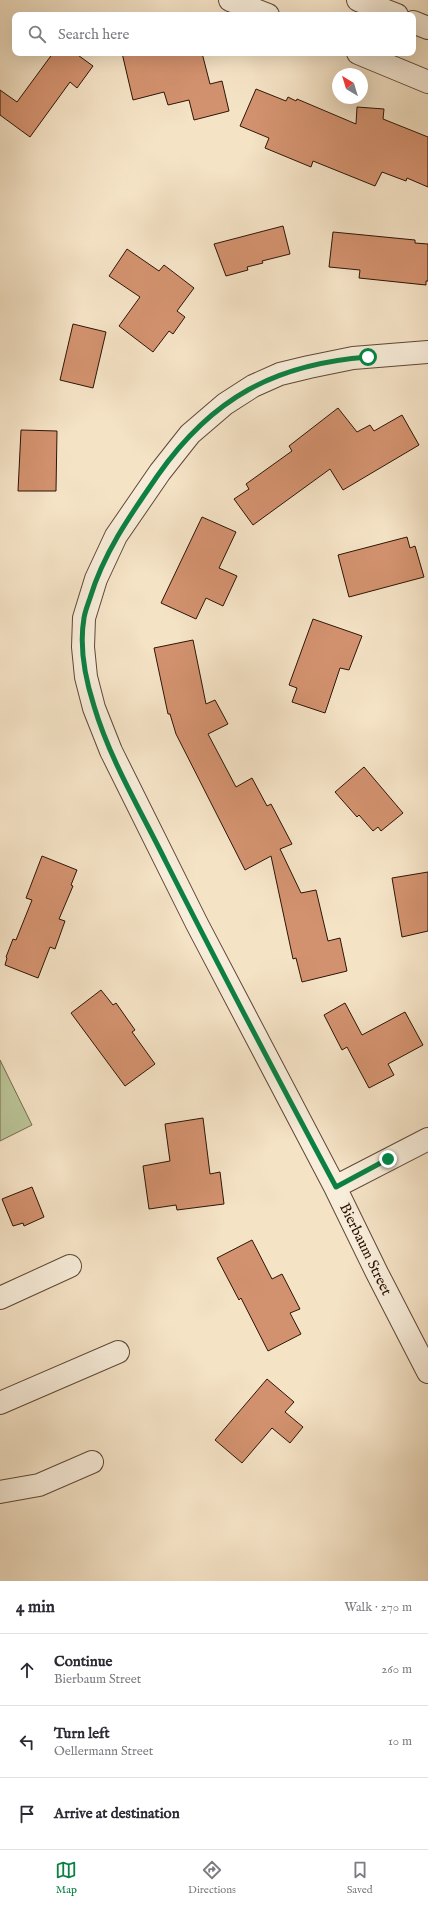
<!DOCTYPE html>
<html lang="en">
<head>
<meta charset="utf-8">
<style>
  :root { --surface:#fff; --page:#f7f7f7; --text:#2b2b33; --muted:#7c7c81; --line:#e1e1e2; --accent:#0b8043 }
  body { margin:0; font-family:"IM FELL English",serif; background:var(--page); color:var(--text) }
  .compass { position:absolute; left:332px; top:68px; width:36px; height:36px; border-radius:50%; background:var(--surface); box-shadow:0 4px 16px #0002; rotate:322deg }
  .stop { position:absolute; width:12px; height:12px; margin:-9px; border:3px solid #0b8043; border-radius:50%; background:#fff }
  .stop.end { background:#0b8043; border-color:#fff; box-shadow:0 1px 4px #0008 }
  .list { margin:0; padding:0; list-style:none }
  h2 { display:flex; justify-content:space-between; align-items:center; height:52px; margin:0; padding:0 16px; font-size:17px }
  h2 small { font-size:13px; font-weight:400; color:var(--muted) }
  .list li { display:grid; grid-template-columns:26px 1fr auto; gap:12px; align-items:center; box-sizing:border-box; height:72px; padding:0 16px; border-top:1px solid var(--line) }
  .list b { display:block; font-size:15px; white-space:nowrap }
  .list p { margin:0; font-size:13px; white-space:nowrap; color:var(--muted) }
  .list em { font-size:13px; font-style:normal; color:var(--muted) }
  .icon { flex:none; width:22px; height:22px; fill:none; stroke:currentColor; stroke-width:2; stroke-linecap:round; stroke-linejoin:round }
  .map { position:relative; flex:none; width:428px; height:1581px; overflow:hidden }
  .search { position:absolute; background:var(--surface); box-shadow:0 4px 16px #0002; left:12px; right:12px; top:12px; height:44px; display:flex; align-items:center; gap:10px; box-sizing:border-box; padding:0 14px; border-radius:8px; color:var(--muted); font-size:15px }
  .sheet { height:268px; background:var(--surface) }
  nav { display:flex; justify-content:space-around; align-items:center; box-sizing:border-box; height:56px; border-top:1px solid var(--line); background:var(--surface); font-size:11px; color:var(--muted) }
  nav a { display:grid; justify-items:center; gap:2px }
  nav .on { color:var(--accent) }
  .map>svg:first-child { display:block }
</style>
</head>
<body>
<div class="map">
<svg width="428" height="1581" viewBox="0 0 428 1581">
  <rect width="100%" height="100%" fill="#f5e3c6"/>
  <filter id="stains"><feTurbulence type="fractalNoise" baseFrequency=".005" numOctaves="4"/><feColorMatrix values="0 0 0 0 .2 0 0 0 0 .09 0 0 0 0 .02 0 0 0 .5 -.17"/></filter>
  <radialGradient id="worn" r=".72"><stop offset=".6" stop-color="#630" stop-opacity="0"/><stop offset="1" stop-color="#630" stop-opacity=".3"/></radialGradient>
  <!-- green -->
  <path fill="#bac496" stroke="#746c4e" d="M0,1060l32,65 -32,16z"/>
  <!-- building -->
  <path fill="#d3926f" stroke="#2d1506" d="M53,53h22l18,13 -16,22 -7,-6 -40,55 -30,-22v-25l17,12z
    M122,53h80l8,31 12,-3 7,30 -35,9 -5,-20 -21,5 -4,-13 -31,8z
    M256,89l30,12 2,-4 8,4 1,-2 59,25 1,-17 27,2 -1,10 45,18v50l-21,-9 -1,3 -24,-9 -7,14 -62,-25 -2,6 -46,-19 4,-10 -29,-12z
    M283,226l7,28 -28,7 1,2 -16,4 1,3 -22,6 -12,-32z
    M333,232l82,8v3l13,1v37h-2v4l-67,-7 1,-8 -31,-3z
    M127,249l32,22 5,-6 30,23 -17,23 8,6 -12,17 -4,-3 -16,21 -34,-26 21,-29 -31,-21z
    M73,324l33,8 -13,56 -33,-8z
    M338,408l19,24 13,-7 4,6 28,-16 17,30 -76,45 -13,-21 -77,56 -19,-26 15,-10 -3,-5 46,-33 -3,-5z
    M21,430l36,1 -1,60h-38z
    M202,517l34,15 -17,36 18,8 -14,30 -17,-8 -10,21 -35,-16z
    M407,537l3,11 5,-2 9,31 -75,20 -11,-42z
    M313,619l49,17 -13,34 -9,-2 -15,45 -33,-11 5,-14 -8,-3z
    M193,640l13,64 9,-4 13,24 -20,10 28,53 16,-9 15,28 4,-2 21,40 -12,5 21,44 15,-3 12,51 12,-3 7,33 -45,11 -6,-24 -3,1 -22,-103 -26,14 -69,-136 -6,-20h-2l-14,-66z
    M364,767l39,46 -22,18 -3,-4 -5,4 -14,-16 -2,2 -22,-25z
    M42,856l35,14 -6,15 2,1 -14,33 6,2 -10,28 -5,-2 -12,31 -33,-13 2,-7 -1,-1 7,-18 3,1 16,-40 -6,-2z
    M428,872v59l-26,6 -10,-59z
    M101,990l12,15 3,-2 19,27 -3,2 23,32 -30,22 -54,-73z
    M345,1003l17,32 43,-23 18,33 -35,19 6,11 -25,13 -22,-41 -5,3 -18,-35z
    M203,1118l7,56 10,-2 4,32 -47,6 -1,-5 -27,4 -6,-43 27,-5 -5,-37z
    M32,1187l12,30 -20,9 -1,-3 -10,3 -11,-27z
    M252,1240l20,39 10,-5 18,35 -10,4 11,21 -33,17 -27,-53 -2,2 -22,-42z
    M267,1379l27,23 -9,10 18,15 -13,16 -18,-15 -30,35 -27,-23z"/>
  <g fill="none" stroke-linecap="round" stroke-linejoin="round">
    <defs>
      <path id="minor" d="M230,0l38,15
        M358,0l39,15
        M413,22l15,6
        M358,53l70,29
        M428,352l-75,6 -44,9 -29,7 -27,12 -28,18 -35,30 -30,38 -44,64 -20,43 -12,39 -1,29 3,30 8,31 17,43 86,173 138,263 42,86 51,99
        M335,1187l93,-48
        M0,1298l70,-32
        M0,1403l118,-51
        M0,1492l39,-7 53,-23"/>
    </defs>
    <!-- minor casing -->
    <use href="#minor" stroke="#5f4836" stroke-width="24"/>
    <!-- minor -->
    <use href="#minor" stroke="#f8edda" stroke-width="22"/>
  </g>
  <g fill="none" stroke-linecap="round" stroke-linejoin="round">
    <!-- route -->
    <path stroke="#0b8043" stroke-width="5" d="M368,357c-93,7 -156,41 -210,118 -27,39 -54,77 -68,123 -2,6 -5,13 -6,20 -5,29 1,60 10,88 16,54 47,105 72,156 55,109 112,217 170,325l52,-28"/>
  </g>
  <g text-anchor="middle" stroke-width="3" stroke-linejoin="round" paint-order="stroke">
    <!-- street labels -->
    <g font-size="15" fill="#2d1506" stroke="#f8edda">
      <text transform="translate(366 1249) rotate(64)" y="5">Bierbaum Street</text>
    </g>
  </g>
  <rect width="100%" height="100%" filter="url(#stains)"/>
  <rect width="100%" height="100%" fill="url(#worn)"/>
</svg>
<svg class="compass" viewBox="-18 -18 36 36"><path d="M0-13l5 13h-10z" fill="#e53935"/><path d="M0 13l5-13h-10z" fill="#7c7c81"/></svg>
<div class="stop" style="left:368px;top:357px"></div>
<div class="stop end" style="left:388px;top:1159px"></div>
<div class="search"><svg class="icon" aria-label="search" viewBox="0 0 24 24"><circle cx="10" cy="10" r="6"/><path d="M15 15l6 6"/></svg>Search here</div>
</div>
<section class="sheet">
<h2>4 min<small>Walk · 270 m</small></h2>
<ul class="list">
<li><svg class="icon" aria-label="ahead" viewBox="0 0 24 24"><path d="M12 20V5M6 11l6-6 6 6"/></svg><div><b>Continue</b><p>Bierbaum Street</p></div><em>260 m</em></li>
<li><svg class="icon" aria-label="left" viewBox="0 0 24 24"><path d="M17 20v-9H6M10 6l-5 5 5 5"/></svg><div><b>Turn left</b><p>Oellermann Street</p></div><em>10 m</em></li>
<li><svg class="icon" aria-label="arrive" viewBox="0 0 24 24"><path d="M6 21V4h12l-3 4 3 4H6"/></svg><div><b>Arrive at destination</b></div></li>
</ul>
</section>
<nav>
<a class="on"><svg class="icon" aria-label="map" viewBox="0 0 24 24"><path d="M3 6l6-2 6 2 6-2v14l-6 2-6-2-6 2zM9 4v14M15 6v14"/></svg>Map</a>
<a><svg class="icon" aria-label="directions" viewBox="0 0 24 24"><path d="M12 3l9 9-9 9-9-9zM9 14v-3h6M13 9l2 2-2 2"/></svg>Directions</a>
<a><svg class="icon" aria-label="saved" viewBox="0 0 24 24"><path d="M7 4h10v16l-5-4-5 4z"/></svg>Saved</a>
</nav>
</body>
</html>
